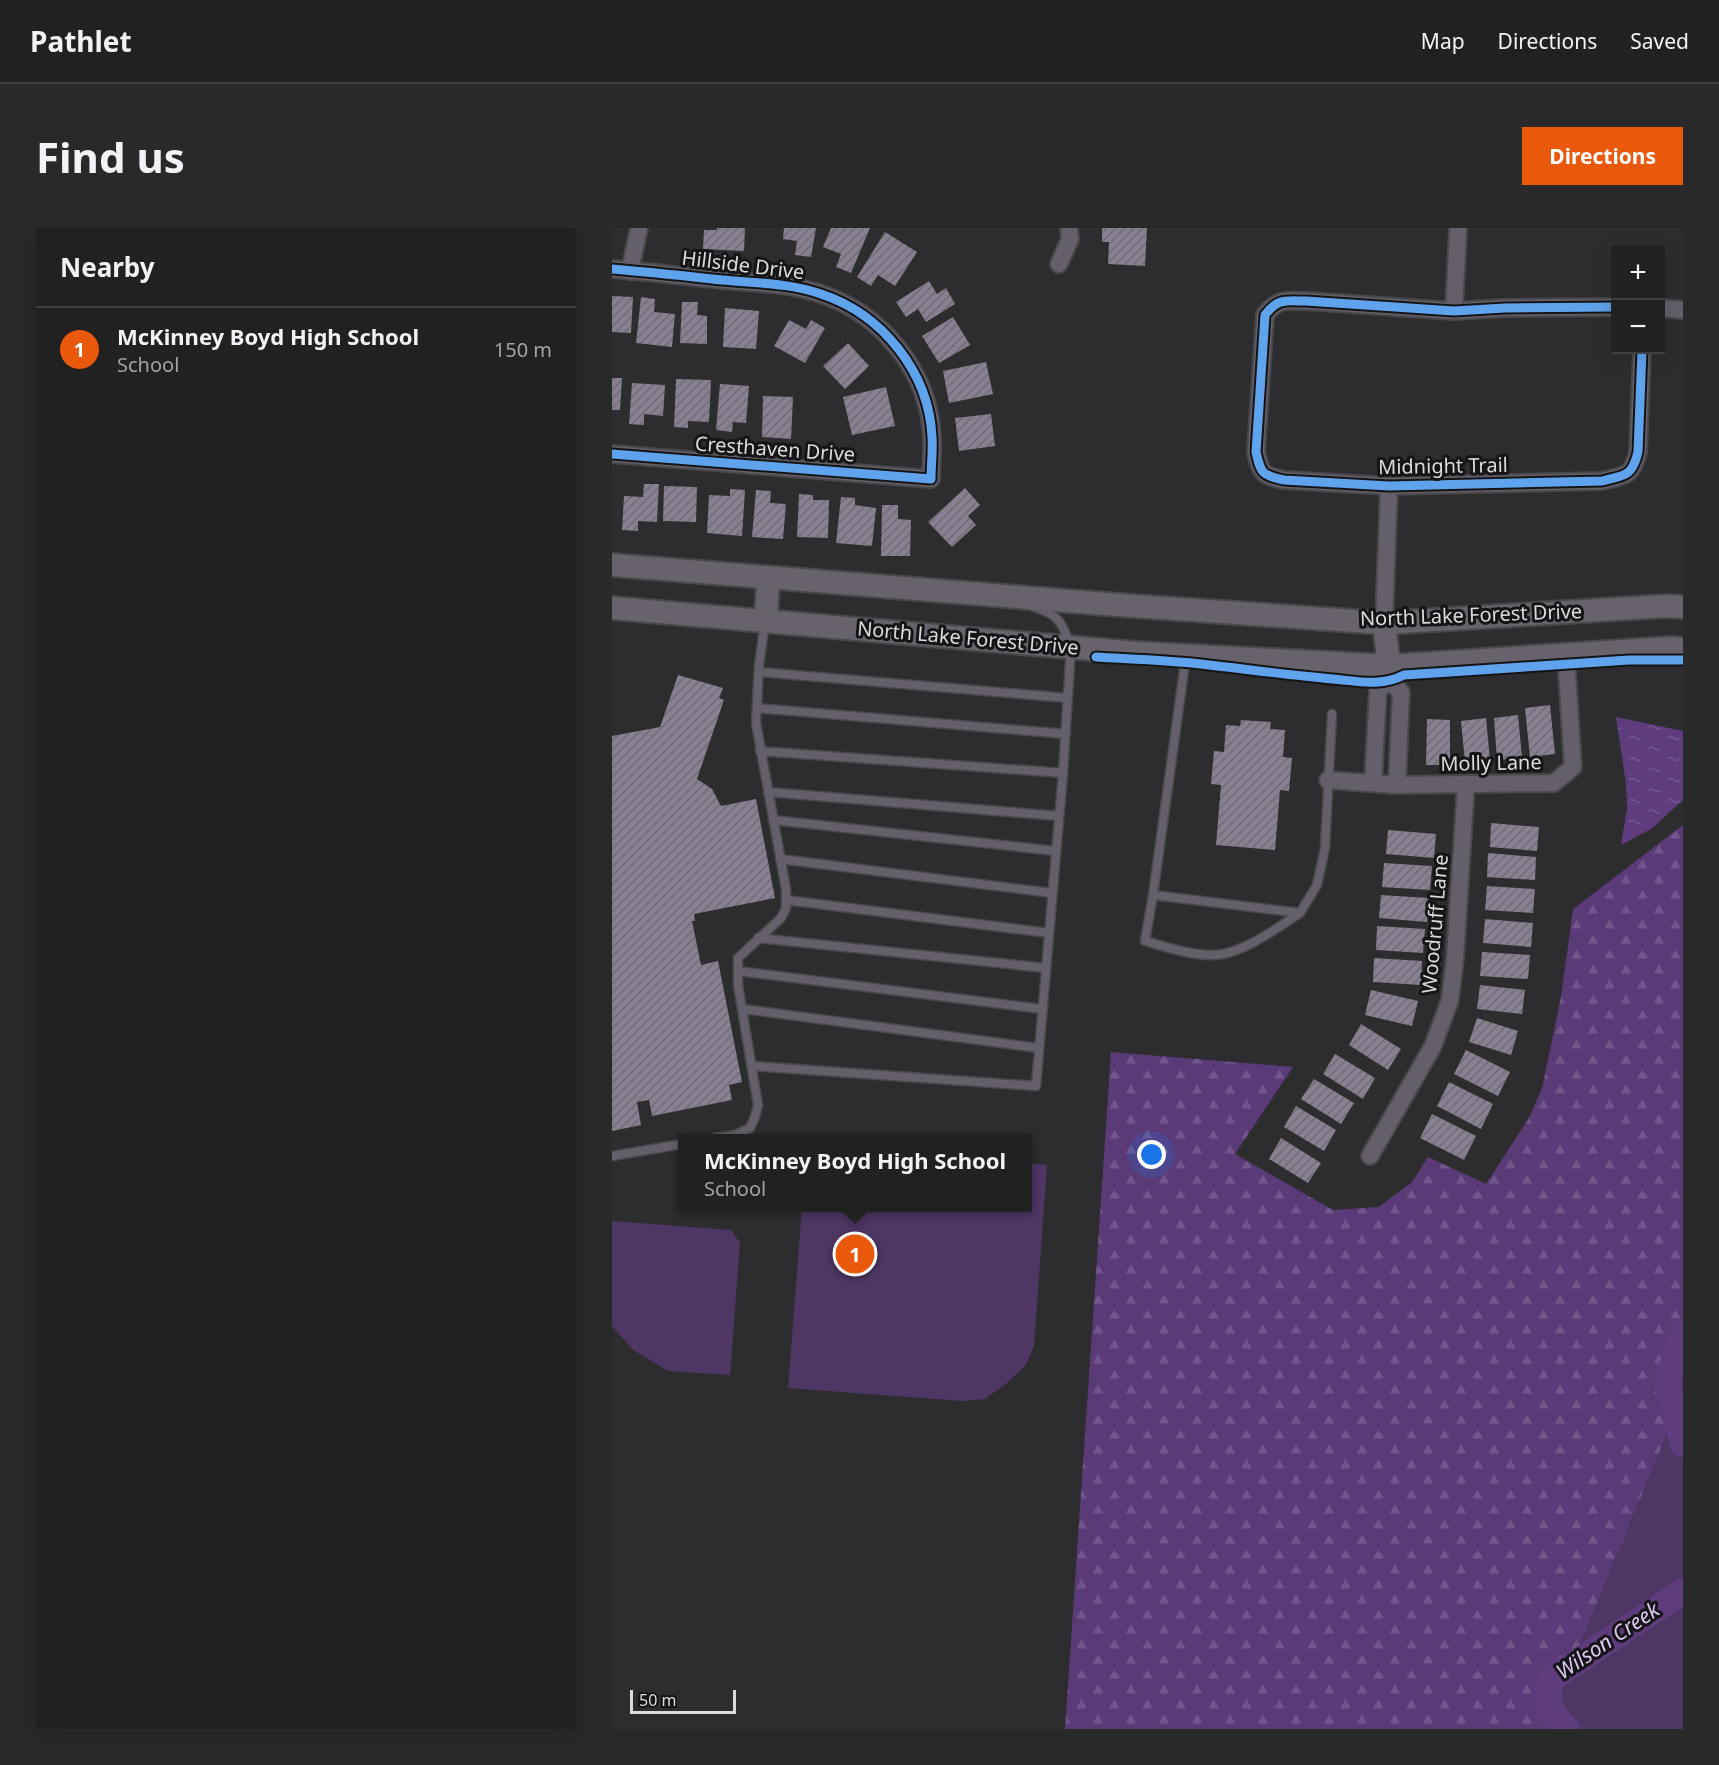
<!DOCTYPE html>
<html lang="en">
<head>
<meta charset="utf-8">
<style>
  :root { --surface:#222122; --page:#2a292a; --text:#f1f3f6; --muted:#a2a3a5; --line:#3f3e40; --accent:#ea580c }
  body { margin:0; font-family:"Noto Sans",sans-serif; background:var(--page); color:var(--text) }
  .controls { position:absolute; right:18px; top:18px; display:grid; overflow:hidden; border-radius:0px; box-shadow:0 6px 24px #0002 }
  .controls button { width:54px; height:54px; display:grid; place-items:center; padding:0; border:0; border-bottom:2px solid var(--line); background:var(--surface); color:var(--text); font:30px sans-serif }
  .scale { position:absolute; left:18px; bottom:15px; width:106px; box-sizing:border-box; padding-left:6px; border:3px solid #dbdadd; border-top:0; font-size:16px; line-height:21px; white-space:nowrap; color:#dbdadd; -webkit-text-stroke:4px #151416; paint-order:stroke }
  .you { position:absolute; left:540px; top:927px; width:21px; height:21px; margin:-15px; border:4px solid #fff; border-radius:50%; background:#1a73e8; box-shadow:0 0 0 9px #1a73e833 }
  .badge { display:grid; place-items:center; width:39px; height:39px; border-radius:50%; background:var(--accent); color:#fff; font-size:20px; font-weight:700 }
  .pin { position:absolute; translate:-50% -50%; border:3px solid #fff; box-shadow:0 2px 6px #0006 }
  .popup { position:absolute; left:66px; top:906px; width:354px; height:78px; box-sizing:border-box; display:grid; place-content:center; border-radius:0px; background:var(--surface); filter:drop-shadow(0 2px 4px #0005); font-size:20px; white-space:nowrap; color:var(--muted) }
  .popup b { font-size:22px; color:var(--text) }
  .popup::after { content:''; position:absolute; left:50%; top:100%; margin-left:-12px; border:12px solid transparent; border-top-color:var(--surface) }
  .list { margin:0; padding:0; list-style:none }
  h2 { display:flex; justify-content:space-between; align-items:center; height:78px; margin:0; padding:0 24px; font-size:26px }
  h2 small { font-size:20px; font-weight:400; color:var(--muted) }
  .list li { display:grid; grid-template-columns:39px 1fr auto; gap:18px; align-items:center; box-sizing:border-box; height:84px; padding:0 24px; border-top:2px solid var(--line) }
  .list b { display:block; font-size:22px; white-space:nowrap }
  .list p { margin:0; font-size:20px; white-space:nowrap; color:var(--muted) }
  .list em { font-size:20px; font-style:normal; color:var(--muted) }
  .map { position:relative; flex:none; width:1071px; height:1501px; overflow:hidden; border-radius:0px }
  header { display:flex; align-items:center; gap:36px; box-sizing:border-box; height:84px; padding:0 30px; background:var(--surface); border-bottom:2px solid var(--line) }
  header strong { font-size:28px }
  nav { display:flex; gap:33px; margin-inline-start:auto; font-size:21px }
  .intro { display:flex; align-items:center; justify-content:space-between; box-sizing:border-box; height:144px; padding:0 36px }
  h1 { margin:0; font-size:42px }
  .button { padding:15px 27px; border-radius:0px; background:var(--accent); color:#fff; font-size:21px; font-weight:700 }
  main { display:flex; gap:36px; padding:0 36px }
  aside { flex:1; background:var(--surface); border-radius:0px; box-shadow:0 6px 24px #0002 }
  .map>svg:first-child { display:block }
</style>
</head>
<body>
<header>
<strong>Pathlet</strong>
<nav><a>Map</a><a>Directions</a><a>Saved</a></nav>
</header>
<div class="intro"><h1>Find us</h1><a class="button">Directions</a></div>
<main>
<aside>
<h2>Nearby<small></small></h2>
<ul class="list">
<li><span class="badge">1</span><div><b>McKinney Boyd High School</b><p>School</p></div><em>150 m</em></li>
</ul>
</aside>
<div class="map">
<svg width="1071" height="1501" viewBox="0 0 1071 1501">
  <defs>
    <pattern id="forest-firs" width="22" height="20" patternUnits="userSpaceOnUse" patternTransform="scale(1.5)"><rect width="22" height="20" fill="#5b3a78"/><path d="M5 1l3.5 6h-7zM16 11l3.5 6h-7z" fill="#72568b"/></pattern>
    <pattern id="water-ripples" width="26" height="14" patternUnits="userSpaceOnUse" patternTransform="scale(1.5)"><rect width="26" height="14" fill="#5f3c7e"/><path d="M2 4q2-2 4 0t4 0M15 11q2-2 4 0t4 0" fill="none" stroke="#755890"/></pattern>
    <pattern id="building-hatch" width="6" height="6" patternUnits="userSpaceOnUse" patternTransform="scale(1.5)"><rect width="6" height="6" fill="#888091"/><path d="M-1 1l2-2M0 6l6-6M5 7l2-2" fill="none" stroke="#706a75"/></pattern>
  </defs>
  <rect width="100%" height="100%" fill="#2d2c2e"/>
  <!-- forest -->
  <path fill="url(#forest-firs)" d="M1071,597v554l-10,41 -114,276 22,33h-516l46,-677 182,15 -58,87 98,56 46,-3 33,-25 16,-25 58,27 43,-66 13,-30 19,-91 12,-88z"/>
  <!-- park -->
  <path fill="#4e3764" d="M416,935l19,2 -13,181 -8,19 -19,18 -22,16 -23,2 -174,-13 14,-180h226z
    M0,993l119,9 9,13 -10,132 -62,-4 -35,-21 -21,-24z
    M1071,1151v350h-102l-22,-33 114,-276z"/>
  <!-- water -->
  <path fill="url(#water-ripples)" d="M1004,489l67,14v69l-32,29 -30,16 6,-37 -1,-24z"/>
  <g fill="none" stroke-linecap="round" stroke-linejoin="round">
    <!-- river -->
    <path stroke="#5f3c7e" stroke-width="26" d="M1071,1104l-16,49 16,63
      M955,1501l-20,-23 4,-27 132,-88"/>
  </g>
  <!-- building -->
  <path fill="url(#building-hatch)" d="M105,0h28l-1,23 -41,-2 1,-19h13z
    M172,0h32l-5,29 -16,-2 2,-14 -14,-2z
    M219,0h39l-19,45 -15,-6 5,-13 -18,-7z
    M490,0h45l-2,38 -37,-2 1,-22h-7z
    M273,4l32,20 -22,34 -17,-11 -7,11 -14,-9z
    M317,53l8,13 9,-6 9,16 -29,18 -8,-13 -12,8 -10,-15z
    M0,68l21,1 -2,36 -19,-1z
    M29,69l14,2 -1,13 21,2 -3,33 -36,-4z
    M70,74h16l-1,13 10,1v28l-27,-1z
    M113,80l34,3 -3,38 -33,-2z
    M341,89l17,28 -31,18 -17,-27z
    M177,92l17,9 5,-9 14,8 -20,35 -31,-17z
    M236,115l21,23 -24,23 -22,-23z
    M374,134l7,32 -44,9 -6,-32z
    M0,150h10l-2,32h-8z
    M64,151l35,1 -2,42 -21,-1v7l-14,-1z
    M20,155l33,2 -2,31 -19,-2v11l-15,-1z
    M108,156l29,2 -3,37 -13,-1 -1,10 -16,-2z
    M274,159l9,39 -43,9 -9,-38z
    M151,168l30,1 -2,42 -29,-2z
    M379,186l4,32 -36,5 -4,-33z
    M32,256h15l-2,38 -19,-1v10l-16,-1 2,-34 19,1z
    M52,258l33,1 -1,35 -33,-1z
    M353,260l15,17 -12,11 8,9 -24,22 -24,-25z
    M118,261l15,1 -3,46 -35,-3 2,-38 21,1z
    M144,262l15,1 -1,12 16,1 -3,35 -31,-2z
    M187,266l14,1v5h16l-1,38 -31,-1z
    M229,269l14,1v7l21,3 -4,38 -36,-3z
    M270,277h16v14l13,1 -1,36h-29z
    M66,447l45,13 -4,10 5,2 -27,79 15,10 9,17 35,-7 19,99 -81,16 1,7h-3l9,44 17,-4 24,121 -13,3 3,15 -80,16 -3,-16 -12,2 4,23 -29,6v-395l48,-9z
    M938,477l5,49 -25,3 -5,-49z
    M906,487l4,43 -25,2 -3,-42z
    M874,490l4,42 -25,2 -4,-41z
    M815,491l23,1v45h-24z
    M629,492l30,2 -1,7 15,1 -2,27 9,1 -3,33 -9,-1 -5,60 -59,-5 5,-60 -10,-1 3,-33 10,1 2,-27 14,1z
    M879,595l48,4 -2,24 -47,-4z
    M776,602l48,4 -2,24 -48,-4z
    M876,625l48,4 -1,23 -48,-3z
    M772,635l48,3 -2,24 -48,-3z
    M875,658l48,3 -2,24 -48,-3z
    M769,667l48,3 -2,24 -48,-4z
    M873,691l48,4 -2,24 -48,-4z
    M765,698l48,3 -2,24 -47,-3z
    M870,724l48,3 -2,24 -48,-3z
    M762,730l48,3 -1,24 -48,-3z
    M868,757l45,5 -3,24 -45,-5z
    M759,762l47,11 -6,25 -47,-11z
    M865,790l41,13 -7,24 -42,-13z
    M749,796l40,25 -13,21 -39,-25z
    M854,822l44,22 -12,24 -44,-22z
    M723,826l40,24 -12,21 -40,-25z
    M702,851l40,24 -13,21 -40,-25z
    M837,854l44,22 -12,25 -44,-23z
    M684,878l40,24 -12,21 -40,-24z
    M820,886l44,22 -12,24 -44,-22z
    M669,910l40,25 -13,20 -39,-24z"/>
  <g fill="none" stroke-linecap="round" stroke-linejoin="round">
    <defs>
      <path id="lane" d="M574,428l-33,239 147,18 17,-28 8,-37 7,-134
        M147,444l309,26
        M145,480l309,26
        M148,523l303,22
        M156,564l291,24
        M161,592l283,31
        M168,631l272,34
        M541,667l-8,46c21,6 45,14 68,14 28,0 64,-27 87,-42
        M174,672l263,33
        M146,710l288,30
        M126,743l304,38
        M131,781l296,39
        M141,838l283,20 27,-313 8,-126c-9,-24 -11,-32 -37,-40
        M103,910l20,-3 15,-7 5,-11 3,-12 -20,-120v-27l43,-40 5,-10v-19l-30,-166 3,-58 6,-43
        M0,928l70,-12"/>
      <path id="street" d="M447,36l11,-25 -1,-11
        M0,41c37,3 73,7 110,11 32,3 68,3 99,14 61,20 108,78 111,143 1,14 -1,28 -1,42l-319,-25
        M18,43l9,-43
        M1004,79l-111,1 -51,3 -148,-10c-21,0 -28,-3 -41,14l-9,137c5,22 6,23 28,28l105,6 213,-5c23,-6 30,-4 36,-29l4,-102
        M1048,80l23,2
        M842,83l4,-83
        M772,395l5,-137
        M778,453l11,11 -4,93
        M716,552l67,5 159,-2 19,-16 -7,-111
        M761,555l5,-93 12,-9
        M758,928l63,-110 17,-46 5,-42 11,-174"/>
      <path id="secondary" d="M0,337l507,40 265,18 283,-17 16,1
        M0,380l525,45 252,13 281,-18 13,1
        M154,393l2,-43
        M772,395l5,43"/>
    </defs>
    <!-- lane casing -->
    <use href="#lane" stroke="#49484a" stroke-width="11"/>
    <!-- street casing -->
    <use href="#street" stroke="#49484a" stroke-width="20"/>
    <!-- secondary casing -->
    <use href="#secondary" stroke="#49484a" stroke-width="26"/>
    <!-- lane -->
    <use href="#lane" stroke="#645f6a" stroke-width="8"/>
    <!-- street -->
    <use href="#street" stroke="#645f6a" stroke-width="16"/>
    <!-- secondary -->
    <use href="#secondary" stroke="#67626c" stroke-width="22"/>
    <defs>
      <path id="cycleway" d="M0,41c37,3 73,7 110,11 32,3 68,3 99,14 61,20 108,78 111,143 1,14 -1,28 -1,42l-319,-25
        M1004,79l-111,1 -51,3 -148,-10c-21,0 -28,-3 -41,14l-9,137c5,22 6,23 28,28l105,6 213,-5c23,-6 30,-4 36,-29l4,-102
        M484,429c34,2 70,3 105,7 44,5 87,11 132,15 24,2 48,8 71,-4l225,-15h54"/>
    </defs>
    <!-- cycleway casing -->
    <use href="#cycleway" stroke="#151416" stroke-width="13"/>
    <!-- cycleway -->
    <use href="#cycleway" stroke="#60a3ed" stroke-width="9"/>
  </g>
  <g text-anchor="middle" stroke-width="6" stroke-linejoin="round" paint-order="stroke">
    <!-- street labels -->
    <g font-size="20" fill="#dbdadd" stroke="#151416">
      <text transform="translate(131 37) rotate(7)" y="7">Hillside Drive</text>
      <text transform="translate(163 221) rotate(4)" y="7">Cresthaven Drive</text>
      <text transform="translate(831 238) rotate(-1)" y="7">Midnight Trail</text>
      <text transform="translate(859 387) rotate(-2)" y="7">North Lake Forest Drive</text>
      <text transform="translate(356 410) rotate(5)" y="7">North Lake Forest Drive</text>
      <text transform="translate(879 535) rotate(-1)" y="7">Molly Lane</text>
      <text transform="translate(823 696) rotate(-85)" y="7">Woodruff Lane</text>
    </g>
    <!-- water labels -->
    <g font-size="21" font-style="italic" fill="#ddcaf3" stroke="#151416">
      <text transform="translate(996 1413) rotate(-34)" y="7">Wilson Creek</text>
    </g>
  </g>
</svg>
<div class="controls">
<button>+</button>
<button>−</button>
</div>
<div class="scale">50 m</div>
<div class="you"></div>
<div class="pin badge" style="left:243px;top:1026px">1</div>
<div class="popup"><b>McKinney Boyd High School</b>School</div>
</div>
</main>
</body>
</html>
